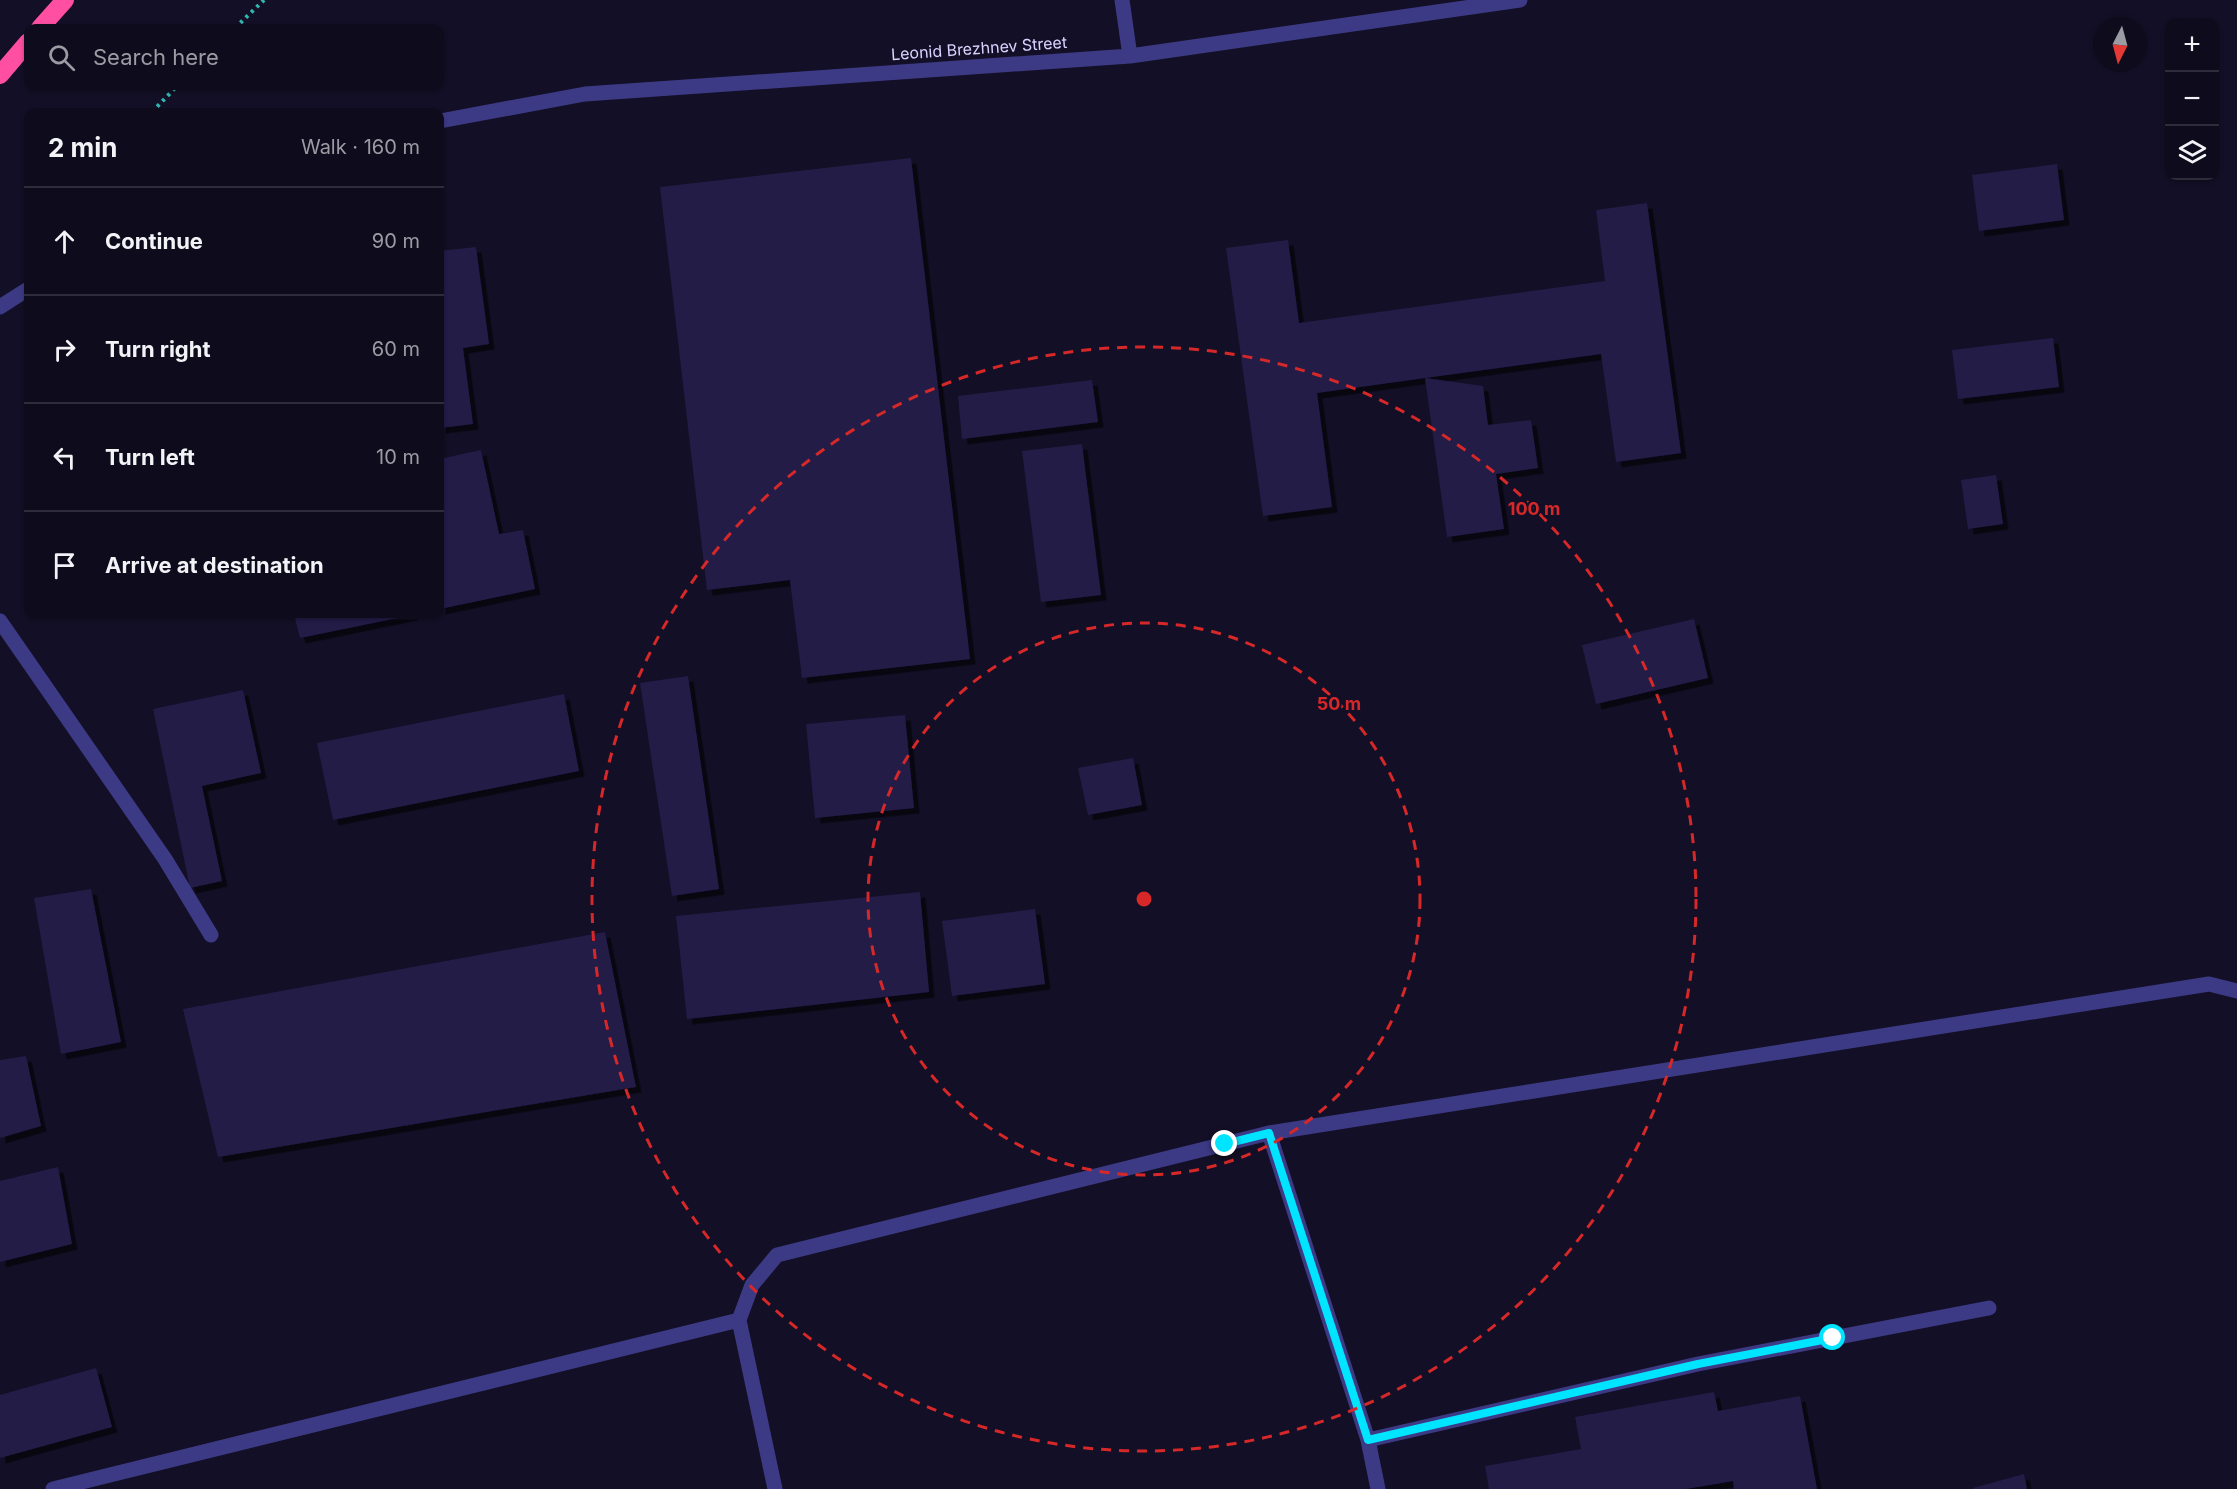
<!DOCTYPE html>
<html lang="en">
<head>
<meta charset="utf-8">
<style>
  :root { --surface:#0e0b1c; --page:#1c1929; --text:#f1f3f6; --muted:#9b9ba3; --line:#2e2b3b }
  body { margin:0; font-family:Inter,sans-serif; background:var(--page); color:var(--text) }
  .controls { position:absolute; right:18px; top:18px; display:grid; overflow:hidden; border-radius:12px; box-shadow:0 2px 4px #0004 }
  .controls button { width:54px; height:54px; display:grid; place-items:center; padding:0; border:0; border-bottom:2px solid var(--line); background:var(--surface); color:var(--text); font:30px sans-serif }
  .compass { position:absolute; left:2093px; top:18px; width:54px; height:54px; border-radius:50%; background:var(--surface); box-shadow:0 2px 4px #0004; rotate:186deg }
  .stop { position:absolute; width:18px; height:18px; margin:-14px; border:4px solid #00e5ff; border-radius:50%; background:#fff }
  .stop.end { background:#00e5ff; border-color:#fff; box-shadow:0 2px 6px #0008 }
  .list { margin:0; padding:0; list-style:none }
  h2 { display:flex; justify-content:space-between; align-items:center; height:78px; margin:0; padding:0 24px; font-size:26px }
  h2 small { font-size:20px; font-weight:400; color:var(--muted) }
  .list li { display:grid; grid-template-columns:39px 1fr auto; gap:18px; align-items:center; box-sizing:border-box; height:108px; padding:0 24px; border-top:2px solid var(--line) }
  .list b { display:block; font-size:22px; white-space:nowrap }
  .list em { font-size:20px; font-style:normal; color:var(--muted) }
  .icon { flex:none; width:33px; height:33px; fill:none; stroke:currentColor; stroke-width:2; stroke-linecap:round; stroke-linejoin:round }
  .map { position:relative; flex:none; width:2237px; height:1489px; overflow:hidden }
  .search { position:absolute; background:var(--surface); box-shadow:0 2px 4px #0004; left:24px; top:24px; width:420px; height:66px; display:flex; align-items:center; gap:15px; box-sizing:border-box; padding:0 21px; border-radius:12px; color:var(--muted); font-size:22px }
  .panel { position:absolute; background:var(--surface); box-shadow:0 2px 4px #0004; left:24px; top:108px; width:420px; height:510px; border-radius:12px }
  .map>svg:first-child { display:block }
</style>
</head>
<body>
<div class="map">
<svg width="2237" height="1489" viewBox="0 0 2237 1489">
  <defs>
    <filter id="shadow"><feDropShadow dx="5.5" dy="5.5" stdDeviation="0" flood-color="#0009"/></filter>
  </defs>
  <rect width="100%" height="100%" fill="#130f26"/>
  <!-- building -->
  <path fill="#241b47" filter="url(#shadow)" d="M911,158l59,501 -168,19 -12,-98 -83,10 -47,-403z
    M2057,164l7,56 -85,11 -7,-56z
    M1647,203l34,250 -65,9 -15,-108 -176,24 58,8 5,39 43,-5 7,48 -42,6 8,55 -57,8 -22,-159 -108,15 15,114 -69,9 -37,-268 62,-8 11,83 306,-42 -9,-71z
    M476,247l13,97 -26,4 10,76 -33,4v-177z
    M2053,338l6,49 -101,12 -6,-49z
    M1092,380l6,42 -136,17 -4,-43z
    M1082,444l19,151 -60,7 -19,-151z
    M481,450l18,84 24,-4 12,59 -95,20v-150z
    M1996,475l7,49 -35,5 -7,-49z
    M294,614h118v1l-112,23z
    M1694,619l14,59 -112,26 -14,-59z
    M688,676l31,213 -47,7 -32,-213z
    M243,690l18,83 -59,13 20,95 -32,7 -37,-179z
    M564,694l15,77 -246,49 -16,-77z
    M905,715l9,93 -99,10 -9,-94z
    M1133,758l9,47 -54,10 -10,-47z
    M91,889l30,153 -60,12 -27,-156z
    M920,892l9,100 -242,27 -11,-103z
    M1035,909l10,75 -93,12 -10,-75z
    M605,932l31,155 -418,70 -35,-148z
    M26,1056l15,70 -41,12v-78z
    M58,1167l14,77 -72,18v-81z
    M96,1368l16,59 -112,31v-63z
    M1714,1392l4,19 82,-15 17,93h-83l-1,-8 -47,8h-197l-4,-23 96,-17 -6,-32z
    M2024,1474l3,15h-54v-1z"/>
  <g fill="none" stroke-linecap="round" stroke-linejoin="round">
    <!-- path -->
    <path stroke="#2fb8b0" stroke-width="4" stroke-dasharray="3 4.5" stroke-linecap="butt" d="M235,28l29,-28
      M152,112l25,-26"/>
    <!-- minor -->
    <path stroke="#3d3a85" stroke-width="15" d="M1122,0l8,56
      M440,121l145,-27 545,-38 390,-56
      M0,307l28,-18
      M0,621l165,238 46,76
      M1269,1133l99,307 10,49
      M739,1320l36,169
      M1368,1440l330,-76 291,-56
      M53,1489l686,-169 13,-35 25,-30 492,-122 940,-149 28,7"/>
    <!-- highway -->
    <path stroke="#ff4fa3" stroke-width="18" d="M40,28l25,-28
      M0,75l28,-33"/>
  </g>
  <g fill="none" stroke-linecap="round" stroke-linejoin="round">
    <!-- route -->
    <path stroke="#00e5ff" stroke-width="8" d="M1225,1144l44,-11 99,307 330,-76 135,-26"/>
  </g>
  <!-- distance rings -->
  <g fill="none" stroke="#d62828" stroke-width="3" stroke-dasharray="10 8">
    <circle cx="1144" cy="899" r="276"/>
    <circle cx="1144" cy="899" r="552"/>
  </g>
  <g text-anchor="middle" stroke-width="4.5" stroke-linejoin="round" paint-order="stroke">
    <!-- street labels -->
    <g font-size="16" fill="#d9d4ff" stroke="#130f26">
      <text transform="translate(979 48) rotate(-4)" y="6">Leonid Brezhnev Street</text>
    </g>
  </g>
  <circle cx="1144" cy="899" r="9" fill="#d62828" stroke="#130f26" stroke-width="3"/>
  <g font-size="18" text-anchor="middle" font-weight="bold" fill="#d62828" stroke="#130f26" stroke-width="4.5" stroke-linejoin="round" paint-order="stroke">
    <text x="1534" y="515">100 m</text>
    <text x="1339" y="710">50 m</text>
  </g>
</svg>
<div class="controls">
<button>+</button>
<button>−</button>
<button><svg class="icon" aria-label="layers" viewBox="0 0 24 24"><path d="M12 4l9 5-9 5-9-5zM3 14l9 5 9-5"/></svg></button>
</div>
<svg class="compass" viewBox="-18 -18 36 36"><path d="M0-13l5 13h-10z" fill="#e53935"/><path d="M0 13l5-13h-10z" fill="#9b9ba3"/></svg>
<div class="stop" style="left:1833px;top:1338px"></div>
<div class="stop end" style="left:1225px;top:1144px"></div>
<div class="search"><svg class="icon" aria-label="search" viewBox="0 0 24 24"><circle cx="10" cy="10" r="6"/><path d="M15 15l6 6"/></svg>Search here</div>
<section class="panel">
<h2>2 min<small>Walk · 160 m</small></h2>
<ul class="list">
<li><svg class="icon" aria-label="ahead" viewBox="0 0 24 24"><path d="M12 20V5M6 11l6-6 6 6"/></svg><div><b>Continue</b></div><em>90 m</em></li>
<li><svg class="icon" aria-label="right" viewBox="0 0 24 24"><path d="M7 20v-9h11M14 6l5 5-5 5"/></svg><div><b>Turn right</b></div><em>60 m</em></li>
<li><svg class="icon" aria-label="left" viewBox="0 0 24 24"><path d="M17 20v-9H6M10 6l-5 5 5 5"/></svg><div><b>Turn left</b></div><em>10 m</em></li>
<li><svg class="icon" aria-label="arrive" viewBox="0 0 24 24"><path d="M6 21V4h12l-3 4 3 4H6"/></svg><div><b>Arrive at destination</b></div></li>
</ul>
</section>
</div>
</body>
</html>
